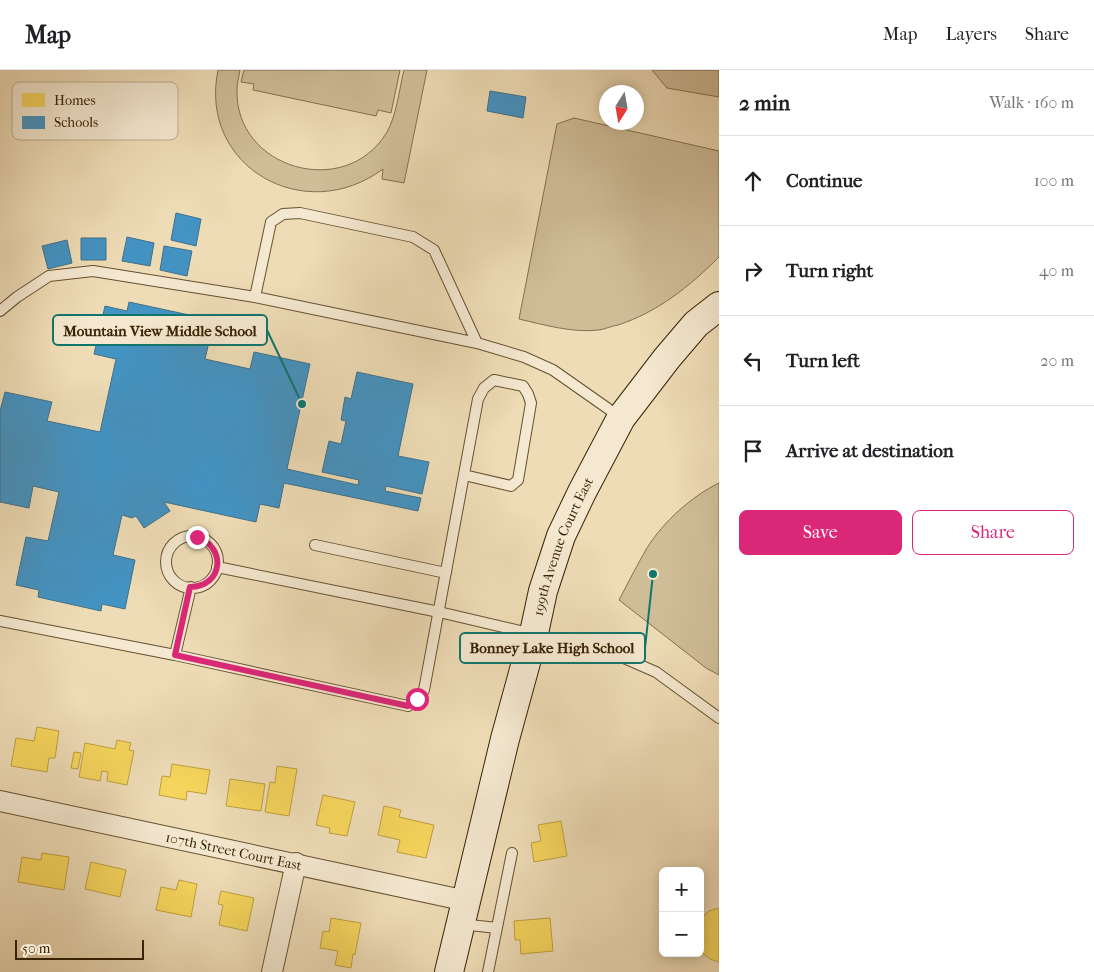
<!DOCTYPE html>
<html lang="en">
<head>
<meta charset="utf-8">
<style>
  :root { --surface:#fff; --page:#f2f2f2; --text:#202124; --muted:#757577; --line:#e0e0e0; --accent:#db2777 }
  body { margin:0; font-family:"IM FELL French Canon",serif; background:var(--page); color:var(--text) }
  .controls { position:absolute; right:15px; bottom:15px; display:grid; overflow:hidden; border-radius:8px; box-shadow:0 2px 12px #0003 }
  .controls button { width:45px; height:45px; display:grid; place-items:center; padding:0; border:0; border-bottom:1px solid var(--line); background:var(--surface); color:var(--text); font:25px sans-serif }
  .compass { position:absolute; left:599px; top:15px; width:45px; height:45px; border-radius:50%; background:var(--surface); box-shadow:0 2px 12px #0003; rotate:191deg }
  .scale { position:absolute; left:15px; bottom:12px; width:129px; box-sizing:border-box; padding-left:5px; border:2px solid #392303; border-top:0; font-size:14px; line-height:18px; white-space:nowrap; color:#392303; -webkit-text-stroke:4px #f4e8d0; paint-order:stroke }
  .stop { position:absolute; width:15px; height:15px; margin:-11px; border:4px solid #db2777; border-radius:50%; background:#fff }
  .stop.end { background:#db2777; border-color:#fff; box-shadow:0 1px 5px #0008 }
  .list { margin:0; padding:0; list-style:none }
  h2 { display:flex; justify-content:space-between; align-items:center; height:65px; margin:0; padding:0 20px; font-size:21px }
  h2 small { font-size:16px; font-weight:400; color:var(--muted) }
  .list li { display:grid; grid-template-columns:32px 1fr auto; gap:15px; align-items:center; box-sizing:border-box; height:90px; padding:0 20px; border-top:1px solid var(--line) }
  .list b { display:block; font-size:19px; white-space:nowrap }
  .list em { font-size:16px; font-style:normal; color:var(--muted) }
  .actions { display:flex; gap:10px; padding:15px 20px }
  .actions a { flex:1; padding:11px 0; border:1px solid var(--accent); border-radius:8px; text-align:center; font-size:18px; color:var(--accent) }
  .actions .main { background:var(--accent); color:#fff }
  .icon { flex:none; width:28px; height:28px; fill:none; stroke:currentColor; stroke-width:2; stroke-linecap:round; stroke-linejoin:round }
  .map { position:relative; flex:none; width:719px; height:902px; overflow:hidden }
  header { display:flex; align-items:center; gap:30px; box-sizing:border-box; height:70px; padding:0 25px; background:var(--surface); border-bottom:1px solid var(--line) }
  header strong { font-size:24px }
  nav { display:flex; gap:28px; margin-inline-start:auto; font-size:18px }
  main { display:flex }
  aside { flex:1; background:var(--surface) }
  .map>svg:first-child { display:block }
</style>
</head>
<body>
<header>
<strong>Map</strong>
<nav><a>Map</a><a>Layers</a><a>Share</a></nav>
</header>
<main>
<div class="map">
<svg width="719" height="902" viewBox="0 0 719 902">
  <rect width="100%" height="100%" fill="#eedcb6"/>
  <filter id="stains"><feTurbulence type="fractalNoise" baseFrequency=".004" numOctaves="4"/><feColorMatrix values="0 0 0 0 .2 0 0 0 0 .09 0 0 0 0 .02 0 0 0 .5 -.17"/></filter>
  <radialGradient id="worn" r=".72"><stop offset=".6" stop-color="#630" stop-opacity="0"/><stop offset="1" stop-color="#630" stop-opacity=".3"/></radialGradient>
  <!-- green -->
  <path fill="#cfbd98" stroke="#84704e" d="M218,0h22c-1,6 -3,13 -3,19 -3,80 109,112 150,43 10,-18 12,-42 17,-62h23l-23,113 -22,-4 1,-10c-78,58 -185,-2 -165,-99z
    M244,0h156l-9,43 -13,-3 -2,6 -123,-26 1,-6 -13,-2z
    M652,0h67v27l-52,-9z
    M574,48l145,33v106c-29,29 -61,55 -101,68 -6,1 -13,4 -19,5 -27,3 -54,-5 -80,-11l38,-195z
    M719,413v192l-13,-7 -87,-68c9,-17 18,-35 28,-52 16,-26 45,-52 72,-65z"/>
  <!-- homes -->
  <path fill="#f6d55c" stroke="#bda041" d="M37,657l22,4 -4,27h-6l-2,14 -36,-6 5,-28 18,3z
    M117,670l14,3 -2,7 5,1 -7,34 -20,-4 1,-9 -6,-1 -2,10 -21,-4 6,-34 30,6z
    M74,682l7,1 -3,16 -7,-1z
    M172,694l38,6 -4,24 -19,-3 -1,9 -27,-5 3,-19 8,1z
    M277,696l20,3 -8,47 -24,-4 5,-30 5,1z
    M230,709l35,5 -4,27 -35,-5z
    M323,725l32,7 -8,34 -18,-3 1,-5 -14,-3z
    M384,736l17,4 -2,7 35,8 -8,33 -29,-6 3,-12 -22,-5z
    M561,751l6,35 -33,6 -3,-19 10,-2 -3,-16z
    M42,783l27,4 -5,33 -46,-8 4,-25 19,3z
    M91,792l35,8 -6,27 -35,-8z
    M179,810l18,4 -6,33 -35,-7 5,-23 15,3z
    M221,821l33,7 -7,33 -28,-6 4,-20 -5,-1z
    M719,838v54h-1l-8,-3 -10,-8v-32l9,-8z
    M331,848l30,5 -6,32 -2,-1 -2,14 -16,-3 3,-14 -18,-3 3,-17 6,1z
    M550,848l3,33 -32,3 -1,-14h-5l-1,-19z"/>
  <!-- schools -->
  <path fill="#4393c3" stroke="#407189" d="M490,21l36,6 -3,21 -36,-7z
    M176,143l25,6 -5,27 -25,-6z
    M127,167l27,6 -4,23 -28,-5z
    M81,168h25v22h-25z
    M67,170l5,23 -24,6 -6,-23z
    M164,176l28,5 -5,25 -27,-6z
    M129,232l65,14 -2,9 20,4 -7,30 45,10 4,-17 56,12 -23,105 71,16 1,-5 -37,-8 7,-31 12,3 5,-23 -5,-1 4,-23 6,2 6,-27 56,12 -15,72 31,6 -7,32 -36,-8 -1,5 36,7 -3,13 -134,-28 -5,25 -19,-4 -4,18 -92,-20 6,9 -26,17 -8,-12 -4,2 -10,-3 -9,40 22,5 -10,49 -23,-5 -1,7 -63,-14 1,-7 -23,-5 10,-48 22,4 11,-49 -26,-6 -4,22 -29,-6v-91l5,-19 47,10 -5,19 53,11 16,-73 -22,-5 11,-48 22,5z"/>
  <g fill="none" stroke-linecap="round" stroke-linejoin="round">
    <defs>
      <path id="lane" d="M255,227l16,-75 12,-8 17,-1 113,24 21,13 43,93
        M0,241l17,-14 32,-21 44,-5 162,26 222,46 47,14 29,13 67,47
        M166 492a26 26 0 1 1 52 0a26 26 0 1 1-52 0Z
        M315,475l131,28
        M217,497l222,45 171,40 46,20 63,46
        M0,551l175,34 233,51 9,-7 7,-9 54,-291 6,-11 10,-8 29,6 5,8 3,9 -13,77 -7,6 -47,-11
        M175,585l16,-68
        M461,854l36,4
        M488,902l24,-119"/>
      <g id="street">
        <path id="s1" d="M0,731l467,100"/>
        <path d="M272,902l24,-109"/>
      </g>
      <g id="secondary">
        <path id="s2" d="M449,902l56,-233 29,-106 9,-42 18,-55 21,-44 39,-74 46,-60 29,-34 23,-18"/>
      </g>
    </defs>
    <!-- lane casing -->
    <use href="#lane" stroke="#665130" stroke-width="12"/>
    <!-- street casing -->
    <use href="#street" stroke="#665130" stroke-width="22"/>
    <!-- secondary casing -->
    <use href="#secondary" stroke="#392303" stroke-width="30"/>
    <!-- lane -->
    <use href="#lane" stroke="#f4e8d0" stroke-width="10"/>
    <!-- street -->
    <use href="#street" stroke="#f4e8d0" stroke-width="20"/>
    <!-- secondary -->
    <use href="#secondary" stroke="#f4e8d0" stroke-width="28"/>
  </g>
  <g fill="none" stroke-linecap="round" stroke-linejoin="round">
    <!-- route -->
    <path stroke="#db2777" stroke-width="6" d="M197,467c30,10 26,50 -7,50l-15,68 233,51 9,-7"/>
  </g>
  <g text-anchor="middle" stroke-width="5" stroke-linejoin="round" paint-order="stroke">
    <!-- street labels -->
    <g font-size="14" fill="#392303" stroke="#f4e8d0">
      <text dy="5" stroke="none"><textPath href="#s2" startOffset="441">199th Avenue Court East</textPath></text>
      <text dy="5" stroke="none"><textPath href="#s1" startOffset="239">107th Street Court East</textPath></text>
    </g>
  </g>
  <!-- legend -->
  <rect x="12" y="12" width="166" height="58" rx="8" fill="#f4e8d0" stroke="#bcad92" stroke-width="1"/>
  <rect x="22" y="23" width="23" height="14" fill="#f6d55c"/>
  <rect x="22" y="46" width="23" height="13" fill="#4393c3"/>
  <g font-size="14" fill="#392303">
    <text x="54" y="35">Homes</text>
    <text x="54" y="57">Schools</text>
  </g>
  <!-- callouts -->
  <path fill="none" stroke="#0f766e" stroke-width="2" d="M302 334L267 260M653 504L645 578"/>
  <g fill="#0f766e" stroke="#f4e8d0" stroke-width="2">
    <circle cx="302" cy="334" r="5"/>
    <circle cx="653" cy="504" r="5"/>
  </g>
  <g fill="#f4e8d0" stroke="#0f766e" stroke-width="2">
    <rect x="53" y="245" width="214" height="30" rx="5"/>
    <rect x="460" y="563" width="185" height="30" rx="5"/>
  </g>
  <g font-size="15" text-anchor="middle" font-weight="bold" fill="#392303">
    <text x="160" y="266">Mountain View Middle School</text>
    <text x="552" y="583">Bonney Lake High School</text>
  </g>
  <rect width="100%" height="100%" filter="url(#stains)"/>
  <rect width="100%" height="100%" fill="url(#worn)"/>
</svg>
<div class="controls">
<button>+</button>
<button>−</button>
</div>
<svg class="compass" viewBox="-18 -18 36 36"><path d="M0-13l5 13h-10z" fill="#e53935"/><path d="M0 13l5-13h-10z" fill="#757577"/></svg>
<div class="scale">50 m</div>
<div class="stop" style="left:417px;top:629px"></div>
<div class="stop end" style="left:197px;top:467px"></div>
</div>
<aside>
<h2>2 min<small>Walk · 160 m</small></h2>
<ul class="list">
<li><svg class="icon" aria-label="ahead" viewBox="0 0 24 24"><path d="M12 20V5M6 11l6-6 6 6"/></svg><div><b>Continue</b></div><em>100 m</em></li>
<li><svg class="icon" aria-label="right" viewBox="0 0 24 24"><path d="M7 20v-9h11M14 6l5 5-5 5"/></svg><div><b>Turn right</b></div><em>40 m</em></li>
<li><svg class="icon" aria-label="left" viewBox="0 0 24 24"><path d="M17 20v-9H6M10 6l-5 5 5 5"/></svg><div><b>Turn left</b></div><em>20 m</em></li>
<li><svg class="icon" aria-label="arrive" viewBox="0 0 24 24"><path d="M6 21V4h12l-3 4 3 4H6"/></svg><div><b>Arrive at destination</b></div></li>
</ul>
<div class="actions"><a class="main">Save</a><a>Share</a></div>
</aside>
</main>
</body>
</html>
